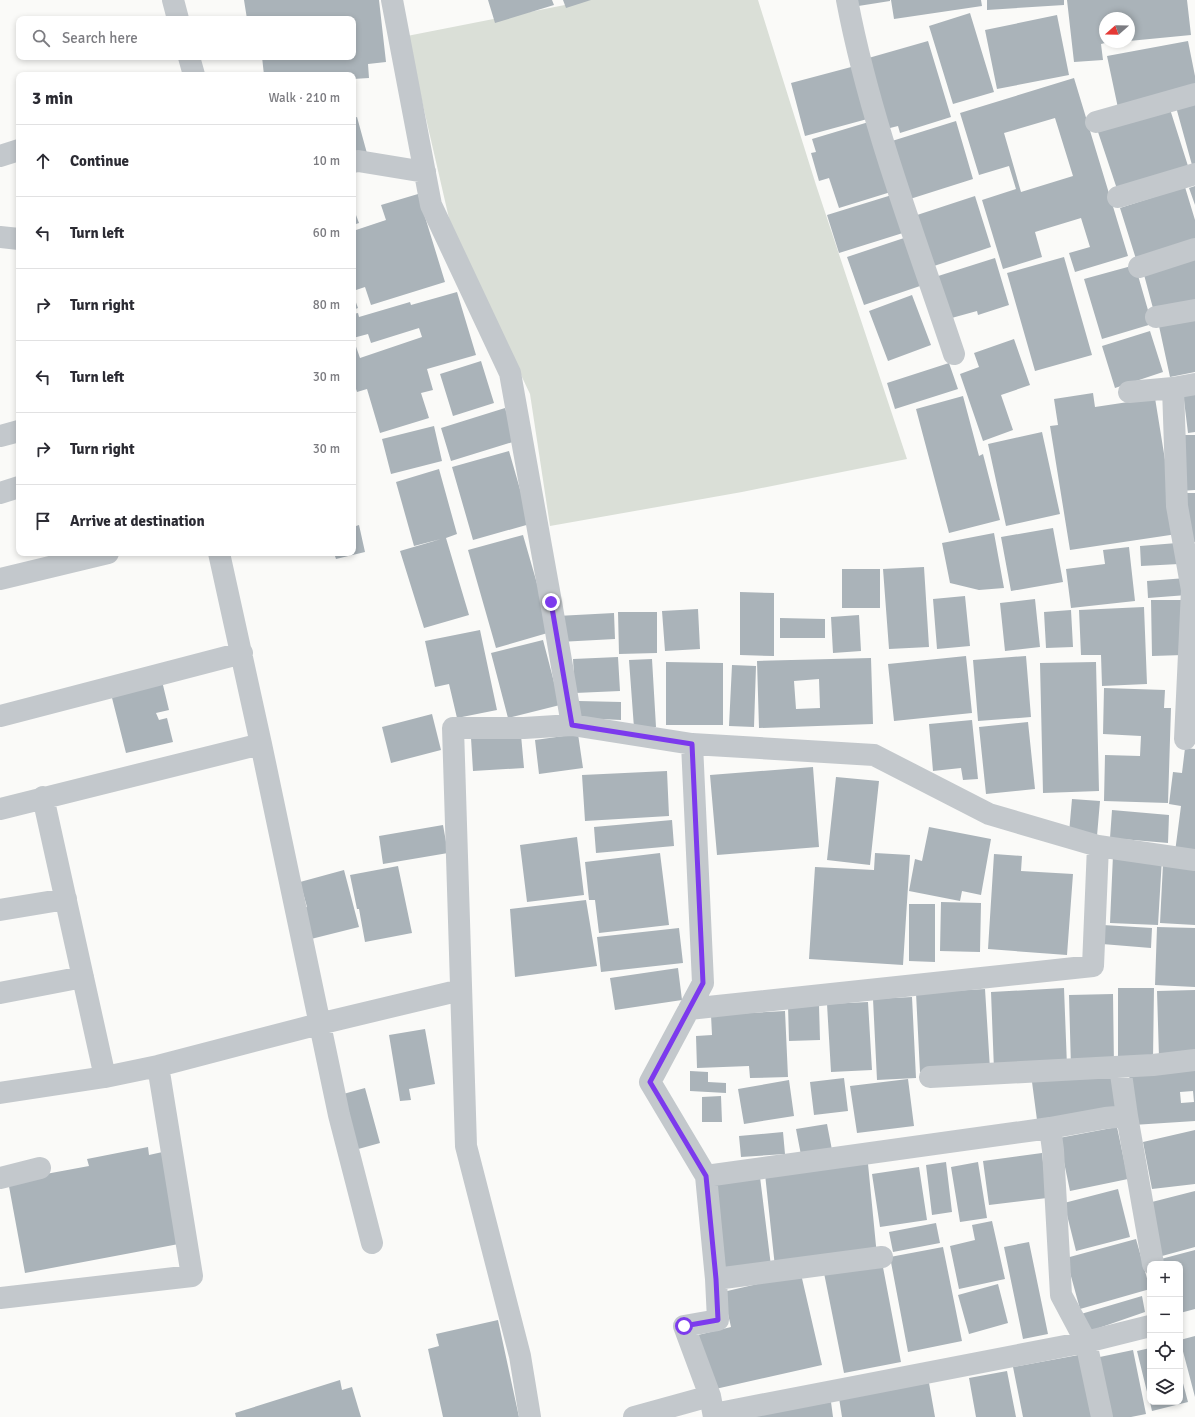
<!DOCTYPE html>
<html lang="en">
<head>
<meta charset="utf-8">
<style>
  :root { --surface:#fff; --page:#f2f2f3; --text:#2b2b33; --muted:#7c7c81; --line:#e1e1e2 }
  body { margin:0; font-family:Signika,sans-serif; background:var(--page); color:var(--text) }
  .controls { position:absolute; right:12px; bottom:12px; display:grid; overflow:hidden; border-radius:8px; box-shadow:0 2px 6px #0003 }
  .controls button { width:36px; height:36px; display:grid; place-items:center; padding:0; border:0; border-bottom:1px solid var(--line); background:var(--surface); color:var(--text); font:20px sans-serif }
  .compass { position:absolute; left:1099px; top:12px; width:36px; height:36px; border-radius:50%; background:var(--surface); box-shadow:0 2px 6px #0003; rotate:250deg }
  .stop { position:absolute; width:12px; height:12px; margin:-9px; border:3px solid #7c3aed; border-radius:50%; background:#fff }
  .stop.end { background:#7c3aed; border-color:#fff; box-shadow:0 1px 4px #0008 }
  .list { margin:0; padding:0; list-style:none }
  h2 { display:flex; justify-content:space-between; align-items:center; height:52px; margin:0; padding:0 16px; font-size:17px }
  h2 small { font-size:13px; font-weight:400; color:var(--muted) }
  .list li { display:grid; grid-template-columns:26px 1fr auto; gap:12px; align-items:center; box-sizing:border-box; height:72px; padding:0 16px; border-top:1px solid var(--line) }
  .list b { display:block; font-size:15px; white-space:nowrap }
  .list em { font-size:13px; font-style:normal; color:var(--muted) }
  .icon { flex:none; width:22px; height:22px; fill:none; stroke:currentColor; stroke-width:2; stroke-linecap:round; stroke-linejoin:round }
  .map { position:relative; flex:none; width:1195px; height:1417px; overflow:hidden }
  .search { position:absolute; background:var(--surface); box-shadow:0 2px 6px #0003; left:16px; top:16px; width:340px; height:44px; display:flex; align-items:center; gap:10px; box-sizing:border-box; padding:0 14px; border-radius:8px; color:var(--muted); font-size:15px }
  .panel { position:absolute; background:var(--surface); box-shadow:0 2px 6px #0003; left:16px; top:72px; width:340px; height:484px; border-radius:8px }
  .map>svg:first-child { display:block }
</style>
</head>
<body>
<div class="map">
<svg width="1195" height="1417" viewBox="0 0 1195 1417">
  <rect width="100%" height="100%" fill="#fafaf8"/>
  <!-- green -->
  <path fill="#dadfd7" d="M590,0h168l58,185 91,274 -165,33 -192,34 -20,-132 -79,-167 -44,-191z"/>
  <!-- building -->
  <path fill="#aab3b9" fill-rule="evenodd" d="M244,0h135l7,62 -18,2 1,14 -16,1v-4h-89l-2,-18h91v-38h-106z
    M488,0h64l2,5 -59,18z
    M563,0h28l-25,8z
    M851,0h39v1l-38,6z
    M891,0h90l1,6 -88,13z
    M987,0h77v5l-77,5z
    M1067,0h120l4,35 -62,6v-23h-24v25l-4,1 2,16 -29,2z
    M970,13l24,79 -41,12 -24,-78z
    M1057,15l12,60 -72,14 -12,-59z
    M928,41l23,76 -51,16 -2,-7 -12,3 -21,-70z
    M1188,41l7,35v17l-77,15 -11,-52z
    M855,66l16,52 -66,18 -14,-53z
    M1074,78l54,178 -53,16 -6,-19 21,-6 -9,-29 -46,14 7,25 -39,12 -21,-69 34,-11 -7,-23 -30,9 -19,-62zM1055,118l18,58 -52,16 -17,-59z
    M1195,102v62l-3,1 -16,-58z
    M1169,106l19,60 -71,23 -20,-60z
    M357,117l11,40 -15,5v-44z
    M872,121l22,70 -55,17 -10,-30 -10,3 -8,-28 5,-1 -4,-13z
    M956,121l17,58 -63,20 -18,-58z
    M1195,186v19l-6,-17z
    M1185,187l10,33v20l-59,19 -16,-51z
    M418,194l27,88 -74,23 -6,-18 -12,4v-28l3,-1 -3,-10v-21l33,-11 -5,-15z
    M895,194l11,38 -67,21 -12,-38z
    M975,196l16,51 -63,21 -14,-52z
    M353,207l6,16 -6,2z
    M907,237l16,48 -59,20 -17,-48z
    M1064,257l28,98 -57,16 -28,-98z
    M1195,257v44l-41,11 -11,-41z
    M995,258l14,47 -31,10 -1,-4 -29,8 -13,-42z
    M1135,265l17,59 -50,15 -18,-60z
    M457,292l19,63 -49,14 6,21 -12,3 8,25 -49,15 -13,-44 -10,3 -4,-12v-66l5,-1 1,4 51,-15 1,3zM419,328l3,9 -62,21 -7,-20 15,-4 3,9z
    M353,294l5,14 -5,2z
    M912,295l19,50 -43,16 -19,-50z
    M1195,319v53l-25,5 -11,-51z
    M1150,331l13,41 -48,16 -13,-42z
    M1014,339l16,46 -29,10 12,35 -30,11 -23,-67 19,-7 -5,-14z
    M481,361l13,42 -41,13 -13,-42z
    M949,363l9,26 -63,20 -8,-26z
    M1195,390v42l-7,1 -5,-41z
    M1093,393l2,14 60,-9 22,136 -107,16 -20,-124 8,-1 -4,-26z
    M963,396l16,60 4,-2 17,66 -51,13 -33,-124z
    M505,408l11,33 -65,20 -10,-33z
    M434,426l8,35 -51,13 -9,-35z
    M1042,432l18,82 -54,12 -18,-82z
    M1178,435h17v55l-15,1z
    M509,451l21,73 -57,16 -21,-73z
    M439,469l18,65 -11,4 23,77 -45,13 -24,-77 41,-12 -27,7 -18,-64z
    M1183,493h12v49l-9,1z
    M359,525l6,27 -29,7 -2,-6h19v-26z
    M1053,528l10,54 -52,9 -10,-54z
    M994,533l10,55 -25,2 -29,-7 -8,-40z
    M523,535l28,97 -55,16 -28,-98z
    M1177,543l2,21 -38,2 -1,-20z
    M1129,547l6,54 -64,7 -5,-39 39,-5 -2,-14z
    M924,567l5,80 -40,2 -6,-80z
    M842,569h38v39h-38z
    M1186,578l1,17 -39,3 -1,-17z
    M740,592l34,1v63l-34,-1z
    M965,596l5,50 -33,3 -4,-50z
    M1035,599l5,48 -35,4 -5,-48z
    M1151,600h31l1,55 -31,1z
    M1144,607l3,77 -45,2 -1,-31h-20l-2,-45z
    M698,609l2,40 -35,2 -3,-40z
    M1071,610l2,37 -27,1 -2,-36z
    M618,612h39v41l-38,1z
    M614,613l1,26 -56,3 -2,-26z
    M859,615l2,36 -28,2 -2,-36z
    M780,618l45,1v19h-45z
    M480,630l17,80 -40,8 -8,-34 -14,3 -10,-46z
    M543,640l17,65 -52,13 -17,-65z
    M966,656l6,57 -78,8 -6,-57z
    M1026,656l5,61 -53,4 -5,-61z
    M618,657l2,34 -45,2 -2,-34z
    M871,658l2,66 -114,4 -2,-67zM819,679l1,29 -24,1 -2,-28z
    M652,659l4,68 -22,1 -5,-68z
    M666,662l57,1v62h-57z
    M1096,662l3,129 -56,2 -3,-130z
    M732,665l24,1 -2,61 -25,-1z
    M162,681l7,29 -13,3 3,7 8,-2 6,24 -47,11 -15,-59z
    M1104,688l61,2 -1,18h7l-3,95 -64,-2 1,-46 35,1 1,-20 -38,-2z
    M579,701l42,1v18l-42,-2z
    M432,714l9,36 -50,13 -9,-36z
    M972,720l6,59 -15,1 -2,-12 -28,3 -4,-47z
    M1028,722l7,67 -49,5 -7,-67z
    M578,734l5,34 -44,6 -4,-34z
    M521,735l3,33 -51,3 -2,-33z
    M1185,748l10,1v106l-20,-3 6,-46 -12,-2 4,-32 9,1z
    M813,767l6,80 -102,8 -7,-80z
    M667,771l2,45 -84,5 -3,-46z
    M836,777l43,4 -9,84 -43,-5z
    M1072,799l28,2 -3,35 -28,-3z
    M1112,810l57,5 -1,28 -58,-5z
    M672,820l2,26 -78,7 -2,-26z
    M443,825l5,28 -65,11 -4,-28z
    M929,827l62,12 -10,56 -19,-4 -2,10 -51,-10 6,-32 7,2z
    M577,837l7,58 -57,7 -7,-57z
    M660,853l9,72 -70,8 -4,-33h-6l-4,-38z
    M875,853l35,2 -7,110 -94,-6 6,-92 59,3z
    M994,854l28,2 -1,15 52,3 -6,81 -79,-6z
    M1113,855l49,3 -4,67 -48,-2z
    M1163,864l32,2v59l-35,-2z
    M398,866l14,67 -47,9 -6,-33h-2l-7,-34z
    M344,870l15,57 -48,12 -8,-31 4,-1 -7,-25z
    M586,900l11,66 -82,11 -5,-68z
    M941,902l40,1 -1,49 -40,-1z
    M909,904h26v58l-26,-1z
    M1103,925l49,3 -1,20 -49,-4z
    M1157,927l38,1v59l-40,-2z
    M679,928l4,35 -82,9 -4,-35z
    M678,968l4,32 -67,10 -5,-32z
    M1064,988l3,78 -73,4 -3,-78z
    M1118,988h36l-1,71h-35z
    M985,989l5,80 -70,3 -4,-79z
    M1195,990v66l-36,1 -2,-66z
    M1113,994l1,73 -43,1 -2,-73z
    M912,997l4,81 -39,2 -4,-81z
    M868,1002l4,68 -41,2 -4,-68z
    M788,1005h31l1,35 -31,1z
    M785,1011l3,66 -38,1 -1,-12 -52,2 -1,-32 16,-1 -1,-20z
    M425,1029l10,55 -26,5 2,11 -11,1 -11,-66z
    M1195,1068v53l-62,4 -4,-53zM1193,1091l1,11 -13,1 -1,-11z
    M690,1071l18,1v10l18,1v10l-36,-2z
    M1114,1073l5,38 -82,9 -5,-38z
    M844,1078l4,33 -34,4 -4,-33z
    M908,1079l6,47 -57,7 -7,-47z
    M789,1080l5,36 -50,8 -6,-35z
    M365,1088l15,55 -29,8 -15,-55z
    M721,1096l1,26h-20v-25z
    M827,1124l5,26 -31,5 -5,-26z
    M1117,1127l11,52 -58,12 -11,-53z
    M1195,1130v54l-43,5 -9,-47z
    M783,1132l2,22 -44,3 -2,-21z
    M148,1147l1,8 18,-4 17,92 -159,30 -17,-92 81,-15 -2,-7z
    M1042,1153l5,45 -58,7 -6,-44z
    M946,1162l6,50 -20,3 -6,-50z
    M978,1162l9,56 -27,4 -9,-55z
    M868,1164l9,92 -102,11 -10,-93z
    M919,1167l8,53 -47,7 -8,-53z
    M760,1177l11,89 -48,5 -10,-89z
    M1118,1189l12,48 -54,14 -12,-48z
    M1195,1191v56l-33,9 -14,-53z
    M992,1221l13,58 -46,10 -9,-43 25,-6 -3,-15z
    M936,1223l4,20 -47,9 -4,-20z
    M1136,1239l14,50 -70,20 -14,-51z
    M1029,1242l19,92 -25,5 -19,-92z
    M943,1247l19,94 -54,11 -18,-95z
    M1195,1250v59l-15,4v-49h-20l1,-5z
    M882,1262l19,100 -57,11 -20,-100z
    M801,1274l21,91 -111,25 -13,-55 33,-8 -8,-35z
    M998,1284l10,39 -39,11 -11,-39z
    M1142,1296l3,16 -55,19 -9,-17z
    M498,1320l21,97h-76l-15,-68 11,-3 -3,-12z
    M1195,1336v61l-15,-57z
    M1150,1348v52h-1l-12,-49z
    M1133,1350l13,64 -15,3h-24l-12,-59z
    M1084,1354l12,63h-73l-10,-50z
    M1007,1371l9,46h-40l-7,-39z
    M1180,1372l8,30 -36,9 -2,-9h30z
    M340,1380l2,10 10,-3 9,30h-125l-1,-4z
    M929,1383l6,34h-93l-3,-19z
    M831,1402l2,15h-87z"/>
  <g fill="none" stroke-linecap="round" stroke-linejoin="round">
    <!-- street -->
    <path stroke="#c3c8cc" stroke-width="22" d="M173,0l5,19
      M392,0l39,205 79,168 41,229 21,123
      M847,0c23,121 68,237 107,354
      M189,57l5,18
      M1096,122l99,-28
      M0,156l19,-6
      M353,162l5,-1 67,11
      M1118,197l77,-23
      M0,237l19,2
      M1139,267l56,-18
      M1156,317l39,-7
      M1173,388l4,118 15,84 -7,149
      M1129,392l44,-4 22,-4
      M0,436l19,-5
      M0,493l19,-6
      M219,553l42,191 78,371 33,128
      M0,579l108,-26
      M0,716l242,-63
      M692,744l11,239 -53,99 56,94 10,103 2,41 -34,6 26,70 4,21
      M43,797l62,280
      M0,809l261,-65
      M0,910l66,-11
      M0,993l83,-16
      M689,1009l404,-43 5,-120
      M930,1077l223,-12 42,-5
      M0,1093l105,-16 53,-11 161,-42 142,-34
      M1127,1116l26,148
      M1050,1128l3,22 8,145 25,47 16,75
      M706,1176l344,-48 55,-10 22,-2 -7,-49
      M0,1178l40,-10
      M716,1279l166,-22
      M0,1298l192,-22 -34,-210
      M714,1414l372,-72 64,-16
      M530,1417l-10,-61 -54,-210 -13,-418h71l48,-3 120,19 182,11 115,59 109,32 97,14
      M634,1417l76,-21"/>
  </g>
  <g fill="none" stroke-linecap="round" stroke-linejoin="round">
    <!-- route -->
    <path stroke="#7c3aed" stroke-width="5" d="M551,602l21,123 120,19 11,239 -53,99 56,94 10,103 2,41 -34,6"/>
  </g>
</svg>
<div class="controls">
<button>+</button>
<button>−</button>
<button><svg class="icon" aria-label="locate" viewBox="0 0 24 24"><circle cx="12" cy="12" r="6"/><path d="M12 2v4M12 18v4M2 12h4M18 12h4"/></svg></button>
<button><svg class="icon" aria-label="layers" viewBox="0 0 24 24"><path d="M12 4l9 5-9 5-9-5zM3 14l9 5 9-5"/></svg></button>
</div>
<svg class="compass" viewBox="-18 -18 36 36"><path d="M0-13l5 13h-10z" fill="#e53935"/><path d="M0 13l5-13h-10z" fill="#7c7c81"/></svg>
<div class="stop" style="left:684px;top:1326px"></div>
<div class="stop end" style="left:551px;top:602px"></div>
<div class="search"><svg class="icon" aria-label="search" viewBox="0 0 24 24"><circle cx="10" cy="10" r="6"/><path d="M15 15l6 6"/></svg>Search here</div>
<section class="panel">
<h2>3 min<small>Walk · 210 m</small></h2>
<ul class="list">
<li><svg class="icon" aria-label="ahead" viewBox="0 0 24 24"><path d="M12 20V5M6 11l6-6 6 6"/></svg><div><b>Continue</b></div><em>10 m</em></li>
<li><svg class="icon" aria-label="left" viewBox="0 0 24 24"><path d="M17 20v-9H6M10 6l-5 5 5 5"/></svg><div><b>Turn left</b></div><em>60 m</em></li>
<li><svg class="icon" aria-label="right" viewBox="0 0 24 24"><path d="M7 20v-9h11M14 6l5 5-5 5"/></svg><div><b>Turn right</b></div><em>80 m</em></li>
<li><svg class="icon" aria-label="left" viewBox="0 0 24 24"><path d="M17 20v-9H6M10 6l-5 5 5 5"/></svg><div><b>Turn left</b></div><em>30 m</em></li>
<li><svg class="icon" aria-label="right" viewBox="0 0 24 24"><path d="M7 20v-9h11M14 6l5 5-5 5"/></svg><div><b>Turn right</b></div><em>30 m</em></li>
<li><svg class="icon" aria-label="arrive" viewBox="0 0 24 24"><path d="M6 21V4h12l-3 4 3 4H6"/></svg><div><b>Arrive at destination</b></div></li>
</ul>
</section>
</div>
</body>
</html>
